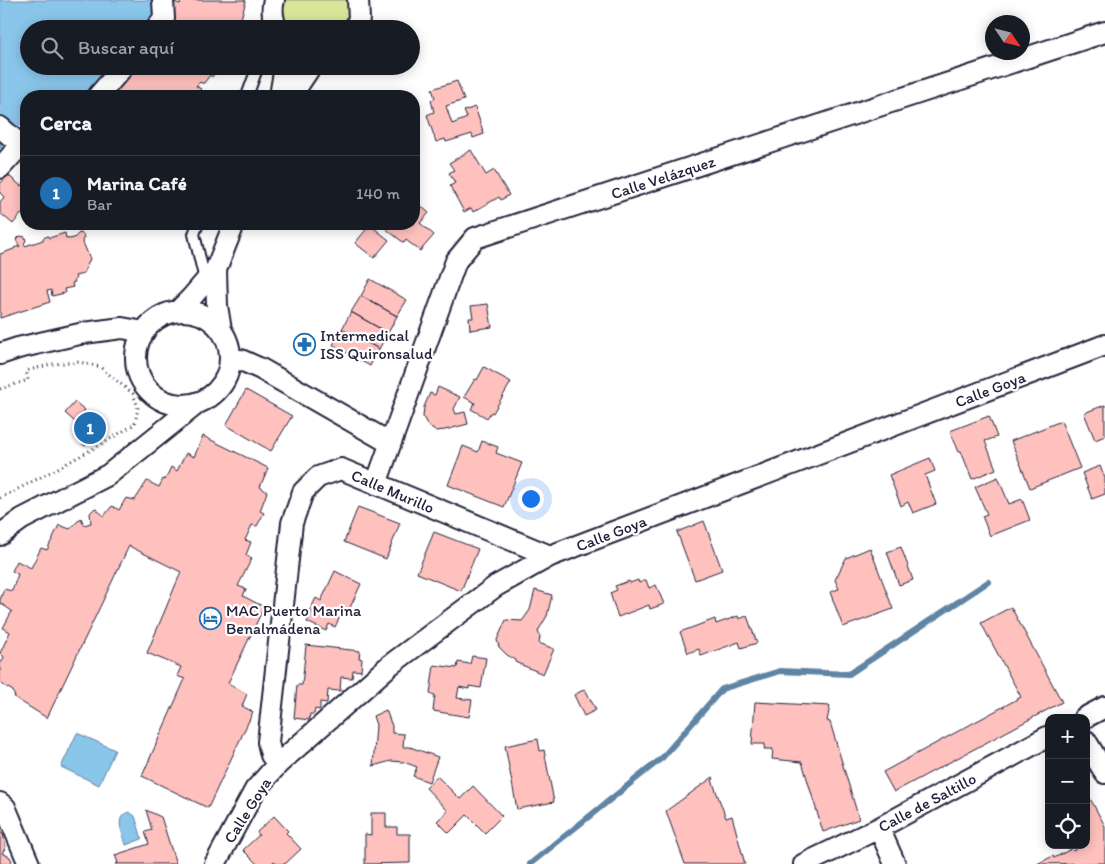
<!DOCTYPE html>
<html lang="es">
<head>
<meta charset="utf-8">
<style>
  :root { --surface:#171b24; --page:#242831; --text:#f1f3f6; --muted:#9ea1a6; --line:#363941; --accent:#1f6fb2 }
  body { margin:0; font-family:Itim,sans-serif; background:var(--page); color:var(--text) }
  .controls { position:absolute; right:15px; bottom:15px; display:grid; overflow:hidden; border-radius:10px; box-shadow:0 2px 12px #0003 }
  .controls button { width:45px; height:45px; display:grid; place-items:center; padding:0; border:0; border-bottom:1px solid var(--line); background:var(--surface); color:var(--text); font:25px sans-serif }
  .compass { position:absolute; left:985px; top:15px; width:45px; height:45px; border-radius:50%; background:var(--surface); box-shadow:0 2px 12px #0003; rotate:125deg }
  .you { position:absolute; left:530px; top:498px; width:18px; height:18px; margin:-12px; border:4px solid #fff; border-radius:50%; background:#1a73e8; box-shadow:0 0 0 8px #1a73e833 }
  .badge { display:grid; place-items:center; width:32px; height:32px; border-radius:50%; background:var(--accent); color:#fff; font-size:16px; font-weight:700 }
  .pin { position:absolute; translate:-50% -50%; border:2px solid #fff; box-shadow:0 1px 5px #0006 }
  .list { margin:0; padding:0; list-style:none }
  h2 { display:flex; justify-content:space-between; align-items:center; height:65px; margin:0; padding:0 20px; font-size:21px }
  h2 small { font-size:16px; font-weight:400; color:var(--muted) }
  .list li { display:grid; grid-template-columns:32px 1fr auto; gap:15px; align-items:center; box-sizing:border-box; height:75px; padding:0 20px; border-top:1px solid var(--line) }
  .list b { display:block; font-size:19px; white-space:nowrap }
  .list p { margin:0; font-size:16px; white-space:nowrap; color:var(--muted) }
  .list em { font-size:16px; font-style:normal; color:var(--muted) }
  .icon { flex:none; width:28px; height:28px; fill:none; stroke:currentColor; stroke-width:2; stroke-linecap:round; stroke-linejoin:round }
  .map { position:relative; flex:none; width:1105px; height:864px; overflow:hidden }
  .search { position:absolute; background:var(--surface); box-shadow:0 2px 12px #0003; left:20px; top:20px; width:400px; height:55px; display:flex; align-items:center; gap:12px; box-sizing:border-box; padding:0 18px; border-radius:28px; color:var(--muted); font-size:19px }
  .panel { position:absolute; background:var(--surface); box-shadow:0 2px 12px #0003; left:20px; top:90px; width:400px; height:140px; border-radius:20px }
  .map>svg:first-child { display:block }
</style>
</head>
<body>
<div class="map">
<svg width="1105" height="864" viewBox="0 0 1105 864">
  <rect width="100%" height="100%" fill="#fff"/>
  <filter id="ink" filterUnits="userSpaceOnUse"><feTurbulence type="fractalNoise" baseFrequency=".02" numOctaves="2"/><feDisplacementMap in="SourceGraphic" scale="10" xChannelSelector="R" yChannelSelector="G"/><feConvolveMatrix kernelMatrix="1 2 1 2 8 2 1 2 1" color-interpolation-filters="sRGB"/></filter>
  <g filter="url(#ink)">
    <!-- green -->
    <path fill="#d9e699" stroke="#7e846a" d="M285,0h62c2,11 1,20 -5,29h-52c-6,-10 -8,-18 -5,-29z"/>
    <!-- water -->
    <path fill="#8ac5ea" stroke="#6084a4" d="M0,0h153l6,19 -8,10h-122v37h89l-27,30h-65v23l-26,30z
      M77,733l38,17 -16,35 -38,-18z
      M129,812l6,4 7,23 -16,6c-3,-12 -13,-28 3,-33z"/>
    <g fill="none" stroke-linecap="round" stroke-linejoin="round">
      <!-- stream -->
      <path stroke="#6084a4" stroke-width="6" d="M530,864l132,-106 60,-69 58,-18 69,3 139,-92"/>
    </g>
    <!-- building -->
    <path fill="#fec1be" stroke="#22223b" d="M181,0h63l2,1 -8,28h-81l13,-2 5,-7 -9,-2 5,-17 9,3z
      M123,66h95l-1,1 2,1 -7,9 -2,-2 -6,8h-3l-1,-1 -4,4 5,3 -6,7h-96z
      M457,81l7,19 -18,6 6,18 15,-6 -3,-7 11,-4 9,27 -11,4 -1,-4 -26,8 -1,-3 -9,3 -9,-27 7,-3 -3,-12 4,-2 -3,-9z
      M471,150l15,25 8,-5 15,25 -8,5 -2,-3 -26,15 -2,-4 -7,4 -14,-26 5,-3 -6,-10 5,-3 -5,-7z
      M8,175l13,11 5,-6v27l-2,3 2,2v1l-2,3 -3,-2 -8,10 -13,-11v-11l4,-5 -4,-4v-9z
      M414,200l15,13 -9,10 14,12 -14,16 -14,-11 -2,3 -24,-19h34z
      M370,225l19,15 -15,18 -19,-15z
      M65,233l1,5 3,1 5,-1 5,-5 4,1 1,4 -2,2 8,19 -7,15 -8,2 1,3 -2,1 1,2 -3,1 1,4 -9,2 1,4 -13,3 -1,-6 -4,1 3,11 -50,16v-64l14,-5v-1l5,-2 1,1 -4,-7 4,-4 5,1 1,4 -2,2 1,3 18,-6v-2l5,-2 1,2z
      M370,279l37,21 -10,16 -36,-20z
      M361,296l36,20 -9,17 -37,-21z
      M488,304l4,23 -22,3 -1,-12h4l-2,-12z
      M351,312l37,21 -9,16 -37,-20z
      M342,329l37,20 -9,17 -37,-21z
      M484,367l27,15 -18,31 -2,-1 -4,6 -16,-9 4,-6 -11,-6 11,-18 2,1z
      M438,387l22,10 -6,12 2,5 9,-2 3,12 -23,6 -9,1 -9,-7 -4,-7 1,-10 6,-14 5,2z
      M246,390l46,26 -21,35 -45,-26z
      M75,402l10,8 -10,12 -10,-9z
      M1105,405v31l-10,4 -11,-27z
      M94,414l10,9 -19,23 -10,-9z
      M989,416l8,21 -12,4 11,28 -24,10 -11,-28 -2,1 -9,-21z
      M1061,421l19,47 -50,20 -19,-47z
      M203,436l65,32 -8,19 7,5 -7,19 4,2 -7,13 -5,-1 -7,15 6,2 -5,13 6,3 -14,28 8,3 -3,7 21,11 -36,76 19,11 -5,12 11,6 -45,96 -66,-32 43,-97 -8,-3 4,-9 -34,-14 34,-81 -52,-26 -82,172 -32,-20 -2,-7 -13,-8v-18l4,-8 -4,-4 10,-21 -7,-4 9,-17 -12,-8v-3l4,-11 8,2 6,-17 -6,-3 5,-10 14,7 10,-20 6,2 12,-25 11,4 11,-11 3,7 7,-2 -1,-10 5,-5 9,8 8,-10 7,4 7,-12 9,2 12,-19 12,6 4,-8 2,1 6,-13 6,4 9,-18 8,4z
      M482,441l16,6 -2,6 26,10 -18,44 -56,-22 15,-39 15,6z
      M930,458l5,13 -10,4 11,29 -23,9 -5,-11 -7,4 -12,-31z
      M1100,466l5,12v16l-13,5 -10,-26z
      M998,477l11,27 13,-5 8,21 -40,16 -8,-20 5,-2 -12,-27z
      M358,507l42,16 -14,36 -42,-17z
      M704,521l18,49 -27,10 -18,-48z
      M434,532l44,17 -17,42 -44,-18z
      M901,547l12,33 -14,5 -12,-33z
      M870,548l23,61 -50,18 -13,-35 9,-3 -4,-9 11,-22z
      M335,571l26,13 -13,28 -5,-2 -8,17 -6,-3 -3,7 -19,-9 6,-11 -3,-1 6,-12 5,3z
      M638,580l1,3 7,-3 3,8 7,-3 8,19 -14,5 -1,-4 -31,12 -8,-24 7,-3 -2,-4 14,-5 1,2z
      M535,590l17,5 -5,21 -9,15 2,6 -1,6 15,6 -11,25 -28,-12 1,-2 -9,-5 -8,-8 -2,-7 9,-20 16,1 8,-11z
      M1011,607l51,95 -168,90 -11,-20 138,-75 -40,-74z
      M738,616l1,3 8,-3 10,27 -16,5 -2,-6 -38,14 -2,-7 -11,4 -8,-21 35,-13 1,5z
      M306,645l54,6 -1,7 3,1 -1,12 -8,-1 -1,8 -11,-1 -1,14 -12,-1 -1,13 -7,-1v8l-5,-1 -1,5h-4l-1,6 -15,-2 3,-33h5z
      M472,656l14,2 -5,30 -12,-2v3l-10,-2 -2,11 15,2 -3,17 -36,-6 2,-16 -5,-1 4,-29 23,3 1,-6 12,2z
      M585,689l11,21 -12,6 -10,-21z
      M755,702l75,4 -3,15 3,1 29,97 -36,13 -21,-70 -30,-3 1,-10h-9l1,-5h-13z
      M386,710l6,16v7l12,1 -1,13h7l28,10 -9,25 -16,-6 4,-9 -13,-5 -13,-1 -18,5 3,-41 -3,-9z
      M538,739l2,12 4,-1 10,52 -37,7 -12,-63z
      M437,776l23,23 13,-13 29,30 -17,17 -18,-18 -18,18 -12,-12 11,-10 -22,-23z
      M713,777l1,2 -2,1 14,38 6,-2 13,48h-60l-19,-53z
      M1086,791l19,35v37l-68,1 16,-8 1,2 17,-9 2,2 10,-6h3z
      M146,810l15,7 15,47h-61l3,-1 -3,-8 34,-11 -4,-12 7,-2z
      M371,813h15v14h11v7h13v29l-45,1v-30l6,1z
      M274,816l14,15 -2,2 15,16 -16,15h-8l-3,-3 -3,3h-14l-14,-14 16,-15 -2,-3z
      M0,832l3,2 3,13 -4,6 8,4 2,4 -3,3h-9z"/>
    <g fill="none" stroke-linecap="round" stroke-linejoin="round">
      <defs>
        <path id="lane" d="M247,96l11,-30
          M198,224l-4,10 11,46"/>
        <path id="street" d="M274,0c-3,10 -1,20 3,29
          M156,29l8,-10 -1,-19
          M354,29l5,-10 -1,-19
          M98,96l26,-30
          M280,96l5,-30
          M291,96l20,-30
          M0,127l21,18
          M0,168l21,-23 5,-1
          M216,269l1,37 4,24
          M178,311l13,-13 25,-29 18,-45
          M136 358a47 47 0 1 1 94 0a47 47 0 1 1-94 0Z
          M0,354l18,-6 66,-15 38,-5 22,4
          M230,360h11l20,9 129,74
          M376,484l80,-223 19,-23 630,-206
          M0,535l22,-16 86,-44 90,-72
          M1084,718l21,-11
          M1086,741l19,32
          M278,764l-7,-9 -3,-13 24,-219 11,-31 15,-15 23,-8 209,87
          M0,803l5,4 24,57
          M879,828l16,36
          M215,864l40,-74 23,-26 112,-99 106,-79 54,-30 555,-211
          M804,864l75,-36 170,-92"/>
      </defs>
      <!-- lane casing -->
      <use href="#lane" stroke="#22223b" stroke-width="14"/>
      <!-- street casing -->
      <use href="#street" stroke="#22223b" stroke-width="24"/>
      <!-- path -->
      <path stroke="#22223b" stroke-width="3" stroke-dasharray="1 4" stroke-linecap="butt" d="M0,389l28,-9 -2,-10
        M0,498c46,-23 91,-47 135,-74l3,-17 -5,-13 -33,-27 -21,-5 -27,2 -26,7"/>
      <!-- lane -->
      <use href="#lane" stroke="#fff" stroke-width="10"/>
      <!-- street -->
      <use href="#street" stroke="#fff" stroke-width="20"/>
    </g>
  </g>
  <!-- icons -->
  <defs>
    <symbol id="pharmacy-ring" viewBox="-11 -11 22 22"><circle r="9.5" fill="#fff" stroke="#1f6fb2" stroke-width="1.5"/><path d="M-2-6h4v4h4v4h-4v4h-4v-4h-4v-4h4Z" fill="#1f6fb2"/></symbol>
    <symbol id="hotel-ring" viewBox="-11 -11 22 22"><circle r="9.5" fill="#fff" stroke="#1f6fb2" stroke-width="1.5"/><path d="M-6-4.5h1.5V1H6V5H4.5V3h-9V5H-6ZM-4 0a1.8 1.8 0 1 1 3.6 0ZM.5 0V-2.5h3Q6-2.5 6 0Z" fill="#1f6fb2"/></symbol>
  </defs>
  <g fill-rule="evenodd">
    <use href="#pharmacy-ring" x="292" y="332" width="25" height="25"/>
    <use href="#hotel-ring" x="198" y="606" width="25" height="25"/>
  </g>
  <g text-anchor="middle" stroke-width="4.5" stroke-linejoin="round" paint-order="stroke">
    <!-- street labels -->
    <g font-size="16" fill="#22223b" stroke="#fff">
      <text transform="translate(663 177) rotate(-18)" y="6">Calle Velázquez</text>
      <text transform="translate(990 389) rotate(-21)" y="6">Calle Goya</text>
      <text transform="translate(393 491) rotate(23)" y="6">Calle Murillo</text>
      <text transform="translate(611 533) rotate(-21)" y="6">Calle Goya</text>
      <text transform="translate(927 802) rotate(-28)" y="6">Calle de Saltillo</text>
      <text transform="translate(247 810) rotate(-58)" y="6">Calle Goya</text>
    </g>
    <!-- poi labels -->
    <g font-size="16" fill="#22223b" stroke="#fff" text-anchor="start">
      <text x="320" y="341">Intermedical<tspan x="320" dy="18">ISS Quironsalud</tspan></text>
      <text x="226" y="616">MAC Puerto Marina<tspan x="226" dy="18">Benalmádena</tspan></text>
    </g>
  </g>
</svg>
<div class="controls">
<button>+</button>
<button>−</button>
<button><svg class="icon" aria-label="locate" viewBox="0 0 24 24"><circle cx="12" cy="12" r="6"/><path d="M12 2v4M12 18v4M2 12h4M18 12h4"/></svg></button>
</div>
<svg class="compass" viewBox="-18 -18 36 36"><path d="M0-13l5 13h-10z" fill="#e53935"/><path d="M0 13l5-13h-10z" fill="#9ea1a6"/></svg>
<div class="you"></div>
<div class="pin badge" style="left:90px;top:428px">1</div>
<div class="search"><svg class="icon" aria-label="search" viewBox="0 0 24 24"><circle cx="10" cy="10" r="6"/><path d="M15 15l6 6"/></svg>Buscar aquí</div>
<section class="panel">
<h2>Cerca<small></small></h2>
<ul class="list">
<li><span class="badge">1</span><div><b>Marina Café</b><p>Bar</p></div><em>140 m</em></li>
</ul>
</section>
</div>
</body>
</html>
